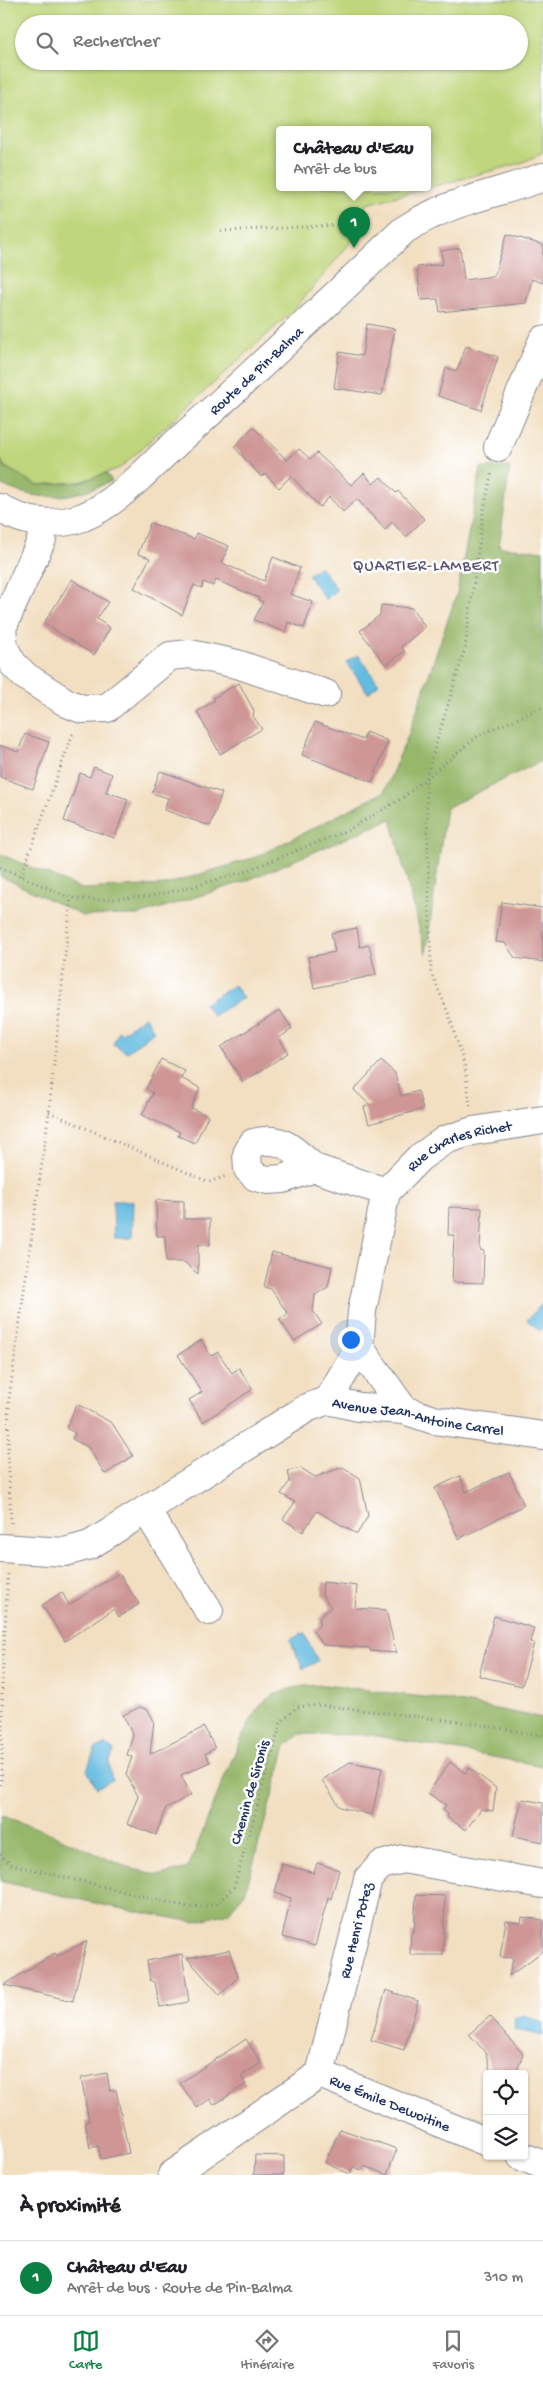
<!DOCTYPE html>
<html lang="fr">
<head>
<meta charset="utf-8">
<style>
  :root { --surface:#fff; --page:#f6f6f6; --text:#202124; --muted:#757577; --line:#e0e0e0; --accent:#0b8043 }
  body { margin:0; font-family:"Gochi Hand",sans-serif; background:var(--page); color:var(--text) }
  .controls { position:absolute; right:15px; bottom:15px; display:grid; overflow:hidden; border-radius:5px; box-shadow:0 1px 4px #0004 }
  .controls button { width:45px; height:45px; display:grid; place-items:center; padding:0; border:0; border-bottom:1px solid var(--line); background:var(--surface); color:var(--text); font:25px sans-serif }
  .you { position:absolute; left:350px; top:1339px; width:18px; height:18px; margin:-12px; border:4px solid #fff; border-radius:50%; background:#1a73e8; box-shadow:0 0 0 8px #1a73e833 }
  .badge { display:grid; place-items:center; width:32px; height:32px; border-radius:50%; background:var(--accent); color:#fff; font-size:16px; font-weight:700 }
  .pin { position:absolute; translate:-50% -41px; filter:drop-shadow(0 1px 2px #0008) }
  .pin::after { content:''; position:absolute; top:26px; width:18px; height:15px; background:inherit; clip-path:polygon(0 0,100% 0,50% 100%) }
  .popup { position:absolute; left:276px; top:126px; width:155px; height:65px; box-sizing:border-box; display:grid; place-content:center; border-radius:5px; background:var(--surface); filter:drop-shadow(0 1px 4px #0005); font-size:16px; white-space:nowrap; color:var(--muted) }
  .popup b { font-size:19px; color:var(--text) }
  .popup::after { content:''; position:absolute; left:50%; top:100%; margin-left:-10px; border:10px solid transparent; border-top-color:var(--surface) }
  .list { margin:0; padding:0; list-style:none }
  h2 { display:flex; justify-content:space-between; align-items:center; height:65px; margin:0; padding:0 20px; font-size:21px }
  h2 small { font-size:16px; font-weight:400; color:var(--muted) }
  .list li { display:grid; grid-template-columns:32px 1fr auto; gap:15px; align-items:center; box-sizing:border-box; height:75px; padding:0 20px; border-top:1px solid var(--line) }
  .list b { display:block; font-size:19px; white-space:nowrap }
  .list p { margin:0; font-size:16px; white-space:nowrap; color:var(--muted) }
  .list em { font-size:16px; font-style:normal; color:var(--muted) }
  .icon { flex:none; width:28px; height:28px; fill:none; stroke:currentColor; stroke-width:2; stroke-linecap:round; stroke-linejoin:round }
  .map { position:relative; flex:none; width:543px; height:2175px; overflow:hidden }
  .search { position:absolute; background:var(--surface); box-shadow:0 1px 4px #0004; left:15px; right:15px; top:15px; height:55px; display:flex; align-items:center; gap:12px; box-sizing:border-box; padding:0 18px; border-radius:28px; color:var(--muted); font-size:19px }
  .sheet { height:140px; background:var(--surface) }
  nav { display:flex; justify-content:space-around; align-items:center; box-sizing:border-box; height:70px; border-top:1px solid var(--line); background:var(--surface); font-size:14px; color:var(--muted) }
  nav a { display:grid; justify-items:center; gap:2px }
  nav .on { color:var(--accent) }
  .map>svg:first-child { display:block }
</style>
</head>
<body>
<div class="map">
<svg width="543" height="2175" viewBox="0 0 543 2175">
  <rect width="100%" height="100%" fill="#fff"/>
  <filter id="ink" filterUnits="userSpaceOnUse"><feTurbulence type="fractalNoise" baseFrequency=".02" numOctaves="2"/><feDisplacementMap in="SourceGraphic" scale="10" xChannelSelector="R" yChannelSelector="G"/><feConvolveMatrix kernelMatrix="1 2 1 2 8 2 1 2 1" color-interpolation-filters="sRGB"/></filter>
  <filter id="wash" filterUnits="userSpaceOnUse"><feTurbulence type="fractalNoise" baseFrequency=".0096" numOctaves="4" result="noise"/><feDisplacementMap in="SourceGraphic" scale="20" xChannelSelector="R" yChannelSelector="G"/><feGaussianBlur stdDeviation="1.12" result="paint"/><feColorMatrix in="noise" values="0 0 0 0 0 0 0 0 0 0 0 0 0 0 0 0 0 1.4 0 .05"/><feComposite in="paint" operator="in"/></filter>
  <g filter="url(#wash)">
    <rect width="100%" height="100%" fill="#f2dfc1"/>
    <!-- green -->
    <path fill="#bfd67b" stroke="#6d826c" fill-rule="evenodd" d="M0,0h543v153l-22,10 -154,41 -11,32 -63,75 -173,157 -40,14 -43,3 -32,-18 -5,-8zM24,24h495v37h-495zM280,129h148v58h-148z"/>
    <!-- forest -->
    <path fill="#97b76b" stroke="#597364" d="M0,459l5,8 32,18 43,-3 26,-9 6,8c-39,17 -72,23 -112,3z
      M510,467l-11,80 44,4v209l-97,48 -20,146 -35,-135 -145,62 -107,34 -56,1 -83,-40v-22l82,35 83,-4 91,-28 128,-65 25,-59 48,-140 24,-125z
      M325,1685l122,15 96,18v48l-172,-31 -71,-1 -14,12 -41,147 -17,20 -34,9 -86,-16 -108,-25v-66l45,16 83,37 32,7 28,-7c14,-31 57,-155 79,-169 20,-13 35,-13 58,-14z"/>
    <!-- water -->
    <path fill="#63bbe0" stroke="#3f759f" d="M320,566l17,23 -11,11 -18,-25z
      M358,655l21,29 -11,9 -22,-31z
      M234,985l9,13 -30,18 -9,-12z
      M145,1016l9,15 -27,21 -14,-8 6,-13 3,2z
      M113,1201h20l-1,37h-18z
      M543,1303v23l-3,5 -13,-11z
      M304,1633l14,28 -15,8 -13,-29z
      M105,1744l9,7 -5,12 3,17 -15,8 -10,-18 8,-21z
      M524,2015l19,8v13l-29,-7 1,-11z"/>
    <g id="blocks">
      <!-- building -->
      <path fill="#ce9695" d="M507,234l36,11v38l-11,-4 -6,24 -86,9 -2,-13 -17,1 -4,-33 26,-3 -2,-13 19,-3 4,32 30,-4z
        M367,324l28,5 -13,66 -48,-7 5,-36 23,4z
        M466,346l32,11 -17,53 -43,-14 8,-28 11,3z
        M253,427l34,33 12,-11 11,10 7,-6 34,32 13,-12 9,11 8,-7 15,16 2,-2 26,28 -18,18 -14,-15 -7,8 -28,-31 -14,13 -14,-15 -9,10 -29,-31 -12,12 -14,-14 -3,3 -28,-30z
        M150,523l44,16 2,-6 33,13 -7,17 42,18 9,-24 27,11 -10,26 23,8 -9,26 -16,-6 -3,10 -31,-12 9,-18 -5,-2 1,-2 -43,-18 -3,6 -10,-4 -1,6 -8,-3 -12,30 -48,-27 16,-30 -12,-4z
        M72,579l36,23 -11,17 13,9 -16,27 -50,-32z
        M381,605l31,3 13,19 -24,20 4,4 -19,14 -26,-34 20,-16z
        M239,683l15,28 -1,5 9,13 -42,25 -23,-42 18,-12 -2,-2z
        M315,722l48,18 3,-8 22,9 -16,41 -70,-27z
        M25,734l24,8 -16,47 -33,-12v-32l18,7z
        M94,767l18,7 -6,18 22,7 -13,39 -51,-17 16,-48 10,4z
        M160,771l62,22 -12,33 -46,-16 4,-12 -16,-5z
        M502,902l41,6v54l-28,-4 -10,-15 -9,-1z
        M357,928l3,19 9,-2 7,30 -62,13 -6,-31 27,-5 -4,-19z
        M280,1010l12,19 -13,9 9,15 -45,29 -22,-35z
        M161,1059l24,12 -4,7 19,10 -9,20 17,8 -13,27 -17,-7 2,-4 -38,-17 11,-22 -7,-4z
        M381,1061l14,12 6,23 17,-5 5,18 -54,15 -5,-17 6,-2 -16,-15z
        M156,1200l28,1v18h26v26h-12v29l-14,-12h-18l-1,-26h-8z
        M449,1207l33,1 -2,42 4,1 -1,32 -31,-1 2,-47h-6z
        M272,1252l60,15 -4,20 -13,8 -2,16 9,13 -28,17 -15,-22 9,-5 -17,-25 -7,-2z
        M201,1340l10,16 7,-4 14,21 7,-5 14,21 -50,33 -14,-22 13,-8 -24,-37z
        M77,1404l35,19 21,33 -28,18 -17,-27 -16,-8 3,-6 -9,-5z
        M343,1467l17,11 8,38 -11,18 -40,-23 -14,21 -20,-13 12,-17 -14,-8 9,-13 -2,-10 13,-3 14,9z
        M509,1472l15,33 -65,34 -24,-51 25,-12 6,16z
        M119,1573l20,31 -20,13 -5,-8 -49,32 -23,-36 20,-13 7,13z
        M323,1582l34,4 -2,22 31,2 10,43 -26,-2v-3l-47,-3 -10,-14 6,-5 1,-9 11,-10 -9,-12z
        M494,1616l40,12 -4,14 4,1 -12,43 -43,-10z
        M140,1707l8,3 6,11 -4,33 54,-27 11,21 -10,6 5,8 -29,13 10,20 -25,13 -10,27 -29,-11 11,-28 -12,-22 6,-17 -5,-2 6,-19 -10,-21z
        M350,1762l32,6 -10,47 -32,-8 -18,-27z
        M450,1762l15,11 4,-5 27,20 -3,23 -12,-2 -15,21 -19,-13 1,-3 -5,-4 3,-5 -18,-12z
        M522,1799l21,4v39l-30,-6z
        M317,1863l22,7 -8,29 -3,-2 -13,49 -33,-9 9,-39 -16,-5 7,-29 32,9z
        M416,1895l29,1 -2,59h-33l1,-23h3z
        M522,1917l21,3v31l-34,25 4,-18 -13,-1 6,-37 15,3z
        M87,1941l-14,60 -69,-16 51,-32 2,3z
        M229,1950l9,27 -18,18 -33,-37z
        M182,1954l7,48 -29,5 -5,-25 -5,-2 -3,-19z
        M386,1990l32,11 -14,49 -33,-10z
        M490,2016l33,38 -7,20h-25l-5,-21 -17,-19z
        M246,2039l15,24 -20,13 5,8 -32,21 -4,-6 -13,9 -17,-25z
        M107,2073l3,18 6,-1 13,63 -28,6 -3,-13 -8,2 -5,-26 4,-1 -8,-43z
        M340,2129l57,20 -10,26 -23,-9 -2,4 -9,-3 -3,7 -25,-11z
        M255,2155l29,1v19h-30z"/>
    </g>
  </g>
  <g filter="url(#ink)">
    <use href="#blocks" fill-opacity="0" stroke="#868790" stroke-width="1"/>
    <g fill="none" stroke-linecap="round" stroke-linejoin="round">
      <defs>
        <g id="minor">
          <path d="M498,447l45,-107"/>
          <path d="M40,522l2,17 -40,89 2,20 9,16 12,12 42,27 15,6 25,-1 63,-52 20,-2 47,10 89,30"/>
          <path d="M314,1168c-21,-18 -31,-33 -61,-25l-6,11 1,15 8,8 12,3 15,-1 31,-11 72,24"/>
          <path d="M359,1347l45,63"/>
          <path id="s1" d="M328,1400l31,-53 3,-36 24,-119 33,-34 26,-18 28,-9 70,-11"/>
          <path d="M146,1510l63,101"/>
          <path id="s2" d="M0,1548l65,4 25,-7 217,-137 21,-8 31,7 45,3 30,10 109,16"/>
          <path id="s3" d="M320,2074l48,-195 13,-14 22,-6 140,25"/>
          <path d="M521,2156l22,9"/>
          <path id="s4" d="M172,2175l148,-101 167,68"/>
        </g>
        <g id="tertiary">
          <path id="s5" d="M0,508c24,16 56,19 83,9 35,-14 64,-48 92,-73 78,-69 153,-142 229,-214 46,-30 90,-35 139,-53"/>
        </g>
      </defs>
      <!-- minor casing -->
      <use href="#minor" stroke="#868790" stroke-width="30"/>
      <!-- tertiary casing -->
      <use href="#tertiary" stroke="#868790" stroke-width="30"/>
      <!-- path -->
      <path stroke="#868790" stroke-width="3" stroke-dasharray="1 4" stroke-linecap="butt" d="M221,231l139,-7 10,2
        M0,867l71,31 27,2 53,-4 41,-9 54,-16 102,-41 53,-31 78,-64 64,-28
        M21,876l52,-143
        M470,1106l-5,-39 -16,-52 -18,-43 -5,-195 39,-129 18,-134 9,-43
        M49,1112l160,70 17,-6
        M11,1523l-3,-68 1,-56 40,-287 22,-214
        M0,1785l2,-16v-87l6,-108
        M0,1854l10,10 178,43 27,-2 19,-18 47,-165 16,-15 22,-2 152,18 72,13"/>
      <!-- minor -->
      <use href="#minor" stroke="#fff" stroke-width="28"/>
      <!-- tertiary -->
      <use href="#tertiary" stroke="#fff" stroke-width="28"/>
    </g>
  </g>
  <g text-anchor="middle" stroke-width="5" stroke-linejoin="round" paint-order="stroke">
    <!-- street labels -->
    <g font-size="15" fill="#1b2f5e" stroke="#fff">
      <text dy="5" stroke="none"><textPath href="#s5" startOffset="314">Route de Pin-Balma</textPath></text>
      <text dy="5" stroke="none"><textPath href="#s1" startOffset="309">Rue Charles Richet</textPath></text>
      <text dy="5" stroke="none"><textPath href="#s2" startOffset="462">Avenue Jean-Antoine Carrel</textPath></text>
      <text transform="translate(249 1792) rotate(-74)" y="5">Chemin de Sironis</text>
      <text dy="5" stroke="none"><textPath href="#s3" startOffset="148">Rue Henri Potez</textPath></text>
      <text dy="5" stroke="none"><textPath href="#s4" startOffset="255">Rue Émile Dewoitine</textPath></text>
    </g>
    <!-- neighbourhood labels -->
    <g font-size="16" letter-spacing="1" fill="#5a5371" stroke="#fff">
      <text x="426" y="570">QUARTIER-LAMBERT</text>
    </g>
  </g>
</svg>
<div class="controls">
<button><svg class="icon" aria-label="locate" viewBox="0 0 24 24"><circle cx="12" cy="12" r="6"/><path d="M12 2v4M12 18v4M2 12h4M18 12h4"/></svg></button>
<button><svg class="icon" aria-label="layers" viewBox="0 0 24 24"><path d="M12 4l9 5-9 5-9-5zM3 14l9 5 9-5"/></svg></button>
</div>
<div class="you"></div>
<div class="pin badge" style="left:354px;top:248px">1</div>
<div class="popup"><b>Château d'Eau</b>Arrêt de bus</div>
<div class="search"><svg class="icon" aria-label="search" viewBox="0 0 24 24"><circle cx="10" cy="10" r="6"/><path d="M15 15l6 6"/></svg>Rechercher</div>
</div>
<section class="sheet">
<h2>À proximité<small></small></h2>
<ul class="list">
<li><span class="badge">1</span><div><b>Château d'Eau</b><p>Arrêt de bus · Route de Pin-Balma</p></div><em>310 m</em></li>
</ul>
</section>
<nav>
<a class="on"><svg class="icon" aria-label="map" viewBox="0 0 24 24"><path d="M3 6l6-2 6 2 6-2v14l-6 2-6-2-6 2zM9 4v14M15 6v14"/></svg>Carte</a>
<a><svg class="icon" aria-label="directions" viewBox="0 0 24 24"><path d="M12 3l9 9-9 9-9-9zM9 14v-3h6M13 9l2 2-2 2"/></svg>Itinéraire</a>
<a><svg class="icon" aria-label="saved" viewBox="0 0 24 24"><path d="M7 4h10v16l-5-4-5 4z"/></svg>Favoris</a>
</nav>
</body>
</html>
